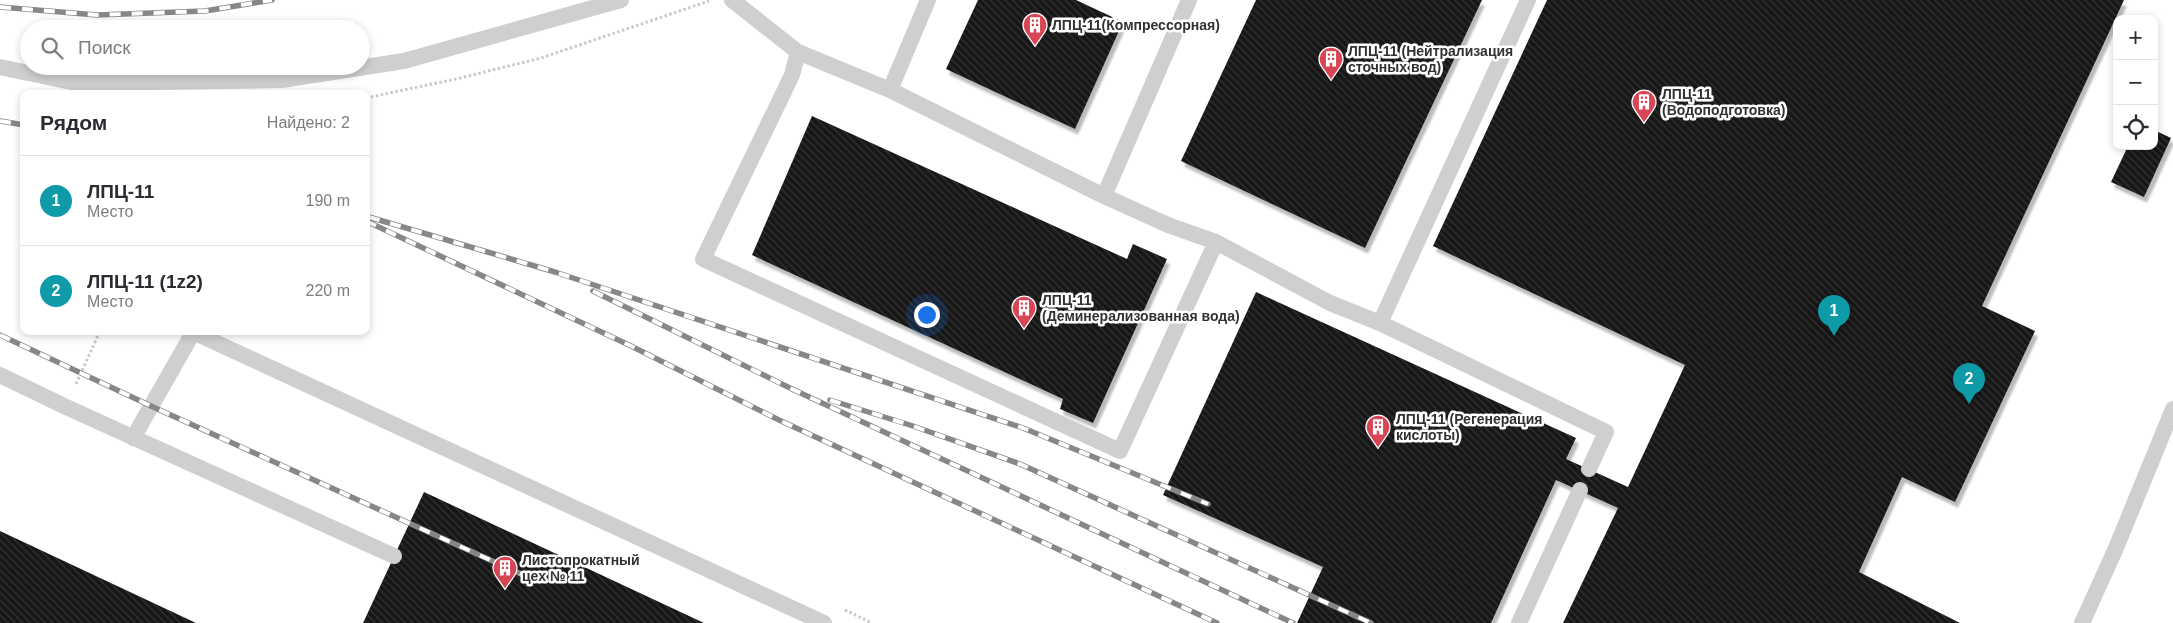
<!DOCTYPE html>
<html lang="ru">
<head>
<meta charset="utf-8">
<style>
  :root { --surface:#fff; --page:#f2f2f3; --text:#2b2b33; --muted:#7c7c81; --line:#e1e1e2; --accent:#d84554 }
  body { margin:0; font-family:Helvetica,sans-serif; background:var(--page); color:var(--text) }
  .controls { position:absolute; right:15px; top:15px; display:grid; overflow:hidden; border-radius:10px; box-shadow:0 2px 8px #0003 }
  .controls button { width:45px; height:45px; display:grid; place-items:center; padding:0; border:0; border-bottom:1px solid var(--line); background:var(--surface); color:var(--text); font:25px sans-serif }
  .you { position:absolute; left:926px; top:314px; width:18px; height:18px; margin:-12px; border:4px solid #fff; border-radius:50%; background:#1a73e8; box-shadow:0 0 0 8px #1a73e833 }
  .badge { display:grid; place-items:center; width:32px; height:32px; border-radius:50%; background:var(--accent); color:#fff; font-size:16px; font-weight:700 }
  .pin { position:absolute; translate:-50% -41px; filter:drop-shadow(0 1px 2px #0008) }
  .pin::after { content:''; position:absolute; top:26px; width:18px; height:15px; background:inherit; clip-path:polygon(0 0,100% 0,50% 100%) }
  .list { margin:0; padding:0; list-style:none }
  h2 { display:flex; justify-content:space-between; align-items:center; height:65px; margin:0; padding:0 20px; font-size:21px }
  h2 small { font-size:16px; font-weight:400; color:var(--muted) }
  .list li { display:grid; grid-template-columns:32px 1fr auto; gap:15px; align-items:center; box-sizing:border-box; height:90px; padding:0 20px; border-top:1px solid var(--line) }
  .list b { display:block; font-size:19px; white-space:nowrap }
  .list p { margin:0; font-size:16px; white-space:nowrap; color:var(--muted) }
  .list em { font-size:16px; font-style:normal; color:var(--muted) }
  .icon { flex:none; width:28px; height:28px; fill:none; stroke:currentColor; stroke-width:2; stroke-linecap:round; stroke-linejoin:round }
  .map { position:relative; flex:none; width:2173px; height:623px; overflow:hidden }
  .search { position:absolute; background:var(--surface); box-shadow:0 2px 8px #0003; left:20px; top:20px; width:350px; height:55px; display:flex; align-items:center; gap:12px; box-sizing:border-box; padding:0 18px; border-radius:28px; color:var(--muted); font-size:19px }
  .panel { position:absolute; background:var(--surface); box-shadow:0 2px 8px #0003; left:20px; top:90px; width:350px; height:245px; border-radius:10px }
  .map>svg:first-child { display:block }
</style>
</head>
<body>
<div class="map">
<svg width="2173" height="623" viewBox="0 0 2173 623">
  <defs>
    <pattern id="building-back-hatch" width="6" height="6" patternUnits="userSpaceOnUse" patternTransform="scale(1.25)"><rect width="6" height="6" fill="#191919"/><path d="M-1 5l2 2M0 0l6 6M5-1l2 2" fill="none" stroke="#323232"/></pattern>
    <filter id="shadow"><feDropShadow dx="3" dy="5.5" stdDeviation="1" flood-color="#0004"/></filter>
  </defs>
  <rect width="100%" height="100%" fill="#fff"/>
  <!-- building -->
  <path fill="url(#building-back-hatch)" filter="url(#shadow)" d="M978,0h98l47,22 -48,107 -129,-60z
    M1256,0h226l-117,248 -184,-87z
    M1547,0h577l-142,306 53,25 -80,171 -53,-25 -43,95 101,51h-397l55,-115 -62,-28 -65,143h-194l26,-56 -160,-72 93,-203 320,146 -10,21 62,28 57,-122 -252,-119z
    M812,116l315,143 6,-15 34,15 -74,164 -33,-14 3,-10 -311,-144z
    M2154,130l17,8 -27,59 -33,-15 17,-36h26z
    M424,492l280,131h-341z
    M0,531l196,92h-196z"/>
  <g fill="none" stroke-linecap="round" stroke-linejoin="round">
    <!-- path -->
    <path stroke="#c9c9c9" stroke-width="3" stroke-dasharray="2.5 2.5" stroke-linecap="butt" d="M366,98l90,-19 85,-21 168,-57
      M76,384l24,-53
      M845,610l27,13"/>
    <!-- lane -->
    <path stroke="#cfcfcf" stroke-width="16" d="M732,0l66,52 92,38 214,106 64,29 48,17 114,61 50,20 226,109 -17,37
      M798,52l-6,23 -89,184 417,192 96,-209
      M0,67l76,16 206,-3 122,-19 217,-61
      M890,90l38,-90
      M1104,196l85,-196
      M1380,323l148,-323
      M193,332l631,291
      M0,375l64,31 330,150
      M133,438l61,-107
      M1519,623l61,-133
      M2082,623l34,-75 57,-139"/>
    <defs>
      <path id="rail" d="M0,7l97,8 108,-4 67,-11
        M0,121l24,4
        M369,217l186,55 468,156 185,76
        M366,221l263,124 150,75 438,203
        M593,291l199,98 501,234
        M0,335l151,71 370,168
        M830,400l83,26 107,38 351,159"/>
    </defs>
    <!-- rail casing -->
    <use href="#rail" stroke="#878787" stroke-width="5.5"/>
    <!-- rail -->
    <use href="#rail" stroke="#fff" stroke-width="4" stroke-dasharray="11" stroke-linecap="butt"/>
  </g>
  <!-- icons -->
  <defs>
    <symbol id="building-pin" viewBox="-11 -11 22 30"><path d="M0 17L-7.5 6A9.5 9.5 0 1 1 7.5 6Z" fill="#d84554" stroke="#fff"/><path d="M-4-6H4V6H1V3H-1V6H-4ZM-2.5-4.3h1.7v1.8h-1.7ZM.8-4.3h1.7v1.8H.8ZM-2.5-1h1.7V.8h-1.7ZM.8-1h1.7V.8H.8Z" fill="#fff"/></symbol>
  </defs>
  <g fill-rule="evenodd">
    <use href="#building-pin" x="1021" y="11" width="28" height="38"/>
    <use href="#building-pin" x="1317" y="45" width="28" height="38"/>
    <use href="#building-pin" x="1630" y="88" width="28" height="38"/>
    <use href="#building-pin" x="1010" y="294" width="28" height="38"/>
    <use href="#building-pin" x="1364" y="413" width="28" height="38"/>
    <use href="#building-pin" x="491" y="554" width="28" height="38"/>
  </g>
  <g text-anchor="middle" stroke-width="5" stroke-linejoin="round" paint-order="stroke">
    <!-- poi labels -->
    <g font-size="14" font-weight="bold" fill="#323232" stroke="#fff" text-anchor="start">
      <text x="1052" y="30">ЛПЦ-11(Компрессорная)</text>
      <text x="1348" y="56">ЛПЦ-11 (Нейтрализация<tspan x="1348" dy="16">сточных вод)</tspan></text>
      <text x="1662" y="99">ЛПЦ-11<tspan x="1662" dy="16">(Водоподготовка)</tspan></text>
      <text x="1042" y="305">ЛПЦ-11<tspan x="1042" dy="16">(Деминерализованная вода)</tspan></text>
      <text x="1396" y="424">ЛПЦ-11 (Регенерация<tspan x="1396" dy="16">кислоты)</tspan></text>
      <text x="522" y="565">Листопрокатный<tspan x="522" dy="16">цех № 11</tspan></text>
    </g>
  </g>
</svg>
<div class="controls">
<button>+</button>
<button>−</button>
<button><svg class="icon" aria-label="locate" viewBox="0 0 24 24"><circle cx="12" cy="12" r="6"/><path d="M12 2v4M12 18v4M2 12h4M18 12h4"/></svg></button>
</div>
<div class="you"></div>
<div class="pin badge" style="left:1834px;top:336px;background:#0f9aa8">1</div>
<div class="pin badge" style="left:1969px;top:404px;background:#0f9aa8">2</div>
<div class="search"><svg class="icon" aria-label="search" viewBox="0 0 24 24"><circle cx="10" cy="10" r="6"/><path d="M15 15l6 6"/></svg>Поиск</div>
<section class="panel">
<h2>Рядом<small>Найдено: 2</small></h2>
<ul class="list">
<li><span class="badge" style="background:#0f9aa8">1</span><div><b>ЛПЦ-11</b><p>Место</p></div><em>190 m</em></li>
<li><span class="badge" style="background:#0f9aa8">2</span><div><b>ЛПЦ-11 (1z2)</b><p>Место</p></div><em>220 m</em></li>
</ul>
</section>
</div>
</body>
</html>
